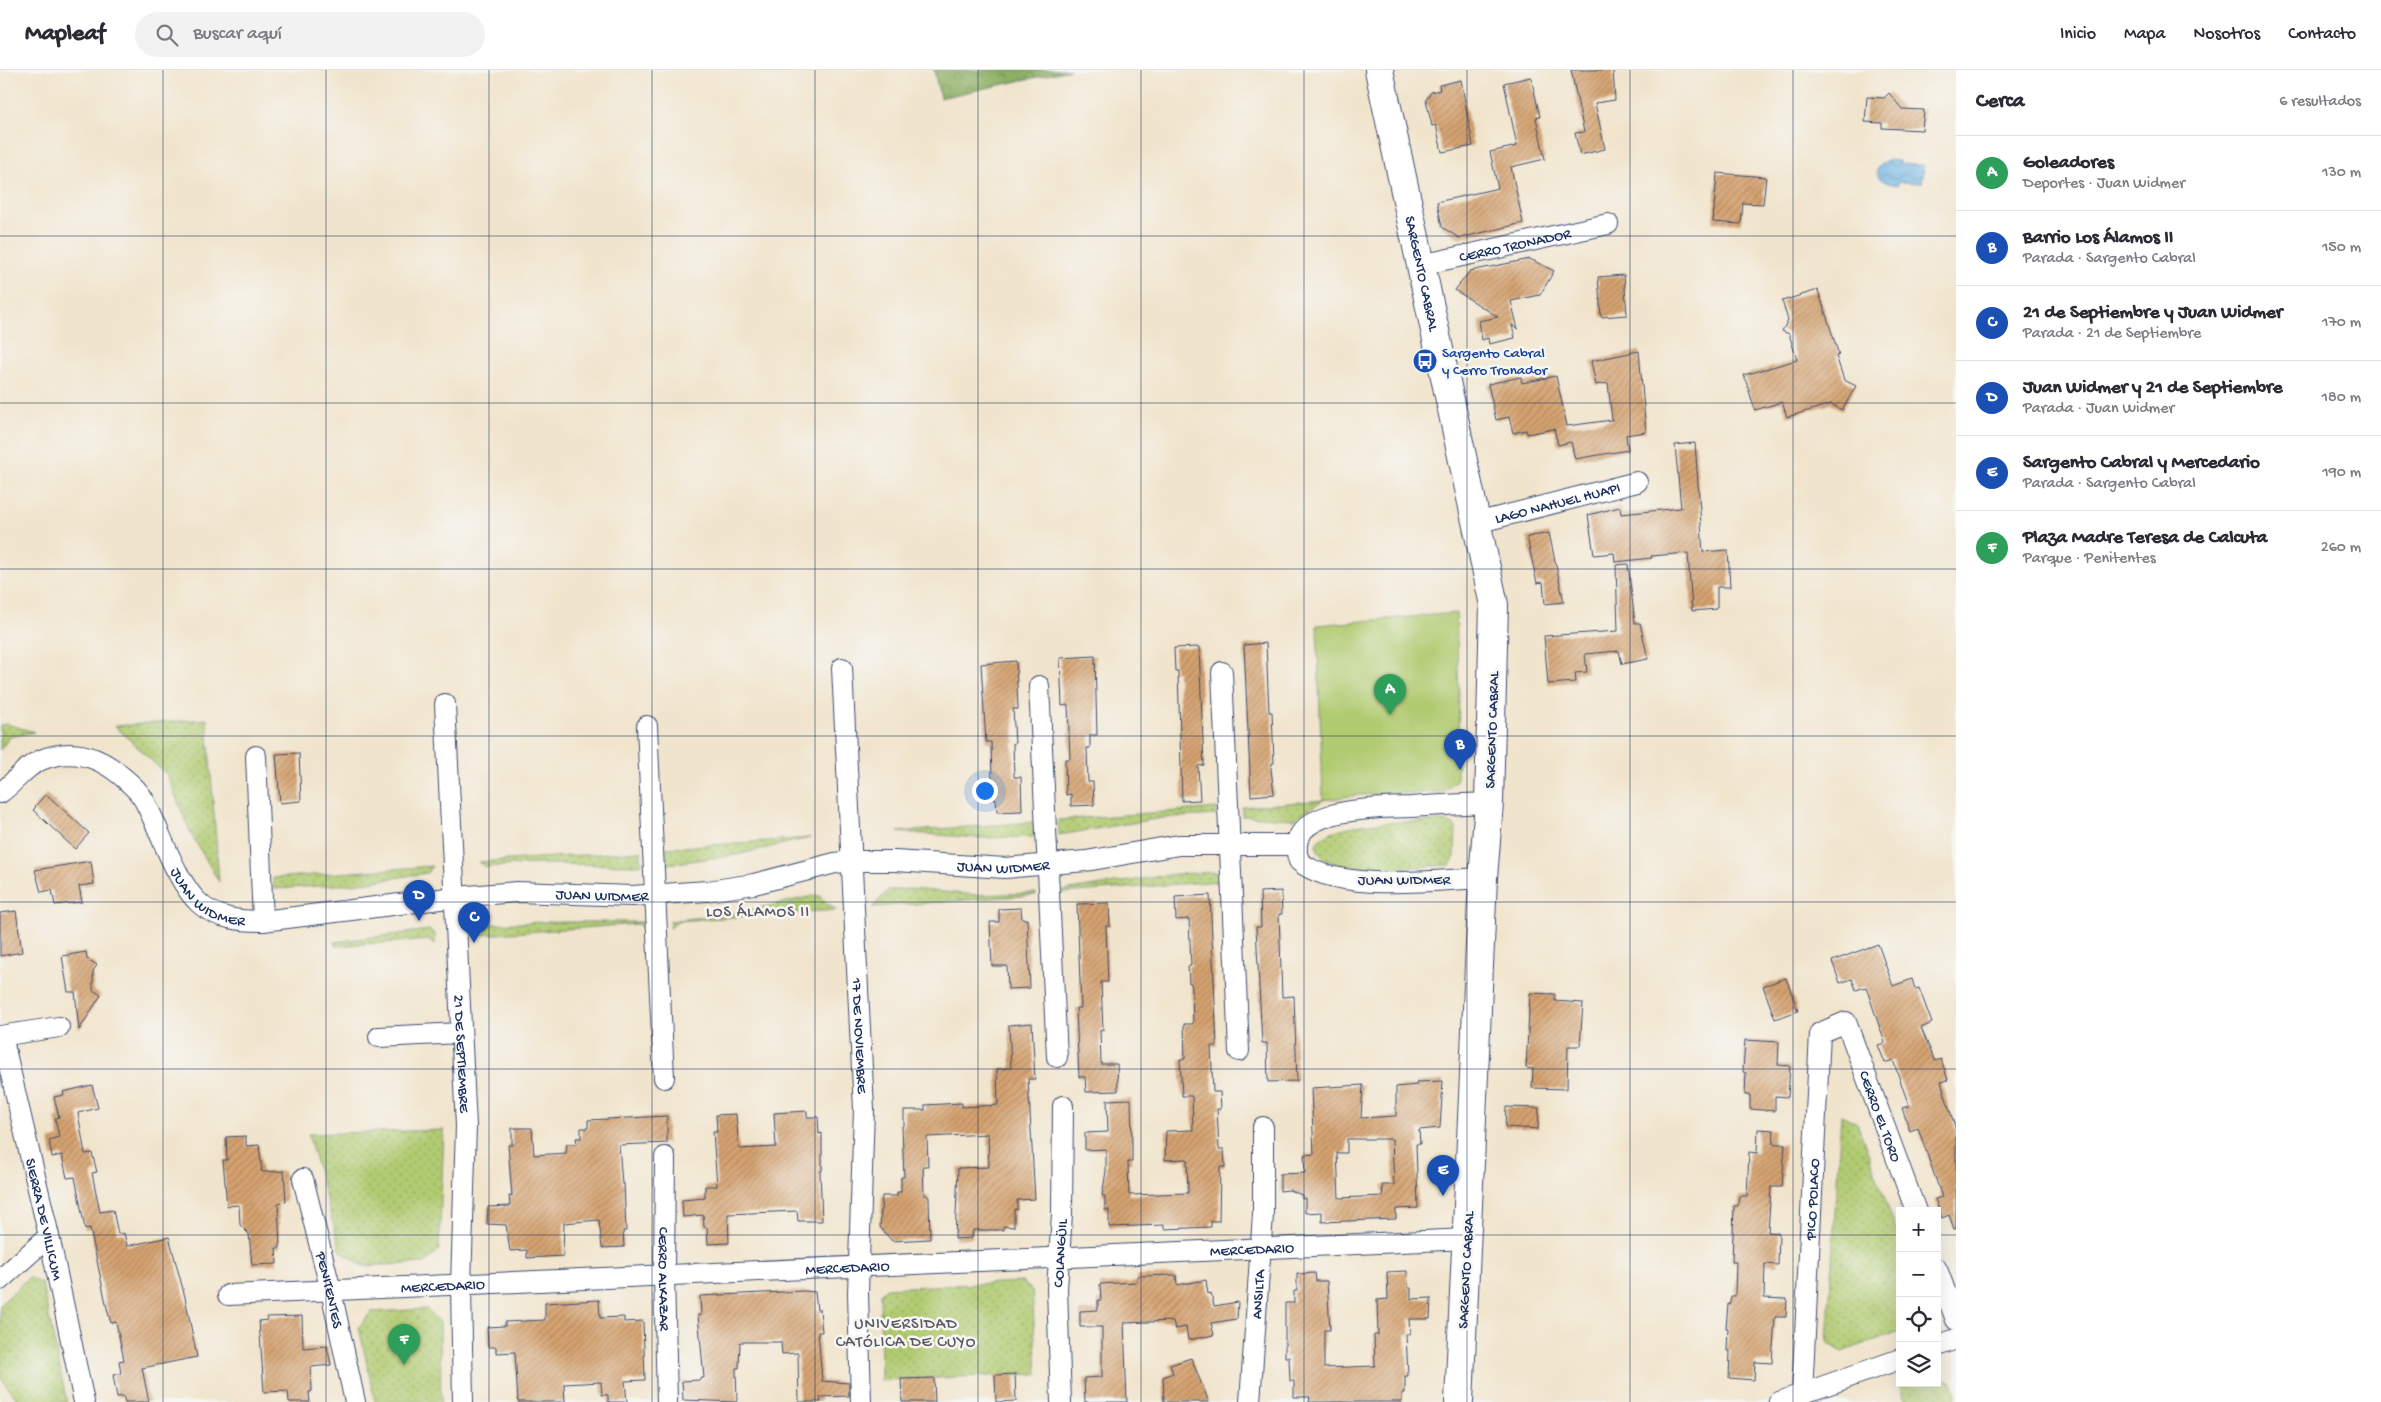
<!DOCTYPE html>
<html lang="es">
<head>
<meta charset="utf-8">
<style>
  :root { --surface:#fff; --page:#f2f2f3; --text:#2b2b33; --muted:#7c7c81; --line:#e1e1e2; --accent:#b5179e }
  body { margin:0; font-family:"Gochi Hand",sans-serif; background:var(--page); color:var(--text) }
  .controls { position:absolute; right:15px; bottom:15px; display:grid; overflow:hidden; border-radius:0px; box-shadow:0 5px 20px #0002 }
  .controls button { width:45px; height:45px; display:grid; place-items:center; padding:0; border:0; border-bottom:1px solid var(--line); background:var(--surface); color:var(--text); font:25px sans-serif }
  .you { position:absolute; left:984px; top:720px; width:18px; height:18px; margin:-12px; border:4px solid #fff; border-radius:50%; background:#1a73e8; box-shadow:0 0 0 8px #1a73e833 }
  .badge { display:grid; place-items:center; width:32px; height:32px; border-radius:50%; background:var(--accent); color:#fff; font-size:16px; font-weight:700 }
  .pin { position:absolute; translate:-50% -41px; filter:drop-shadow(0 1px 2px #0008) }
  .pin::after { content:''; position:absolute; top:26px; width:18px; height:15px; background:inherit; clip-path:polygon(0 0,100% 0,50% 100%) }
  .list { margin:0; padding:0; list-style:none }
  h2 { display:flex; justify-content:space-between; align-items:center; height:65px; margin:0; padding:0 20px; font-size:21px }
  h2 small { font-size:16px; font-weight:400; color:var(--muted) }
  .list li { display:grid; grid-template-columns:32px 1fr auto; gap:15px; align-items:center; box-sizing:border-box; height:75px; padding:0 20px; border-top:1px solid var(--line) }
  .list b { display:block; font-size:19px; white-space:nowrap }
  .list p { margin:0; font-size:16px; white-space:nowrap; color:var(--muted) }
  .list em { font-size:16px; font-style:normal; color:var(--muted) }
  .icon { flex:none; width:28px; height:28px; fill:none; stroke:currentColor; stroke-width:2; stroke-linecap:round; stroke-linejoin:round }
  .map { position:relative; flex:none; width:1956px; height:1332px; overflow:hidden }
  header { display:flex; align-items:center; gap:30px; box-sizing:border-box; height:70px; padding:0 25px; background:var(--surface); border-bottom:1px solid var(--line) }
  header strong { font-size:24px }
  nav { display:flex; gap:28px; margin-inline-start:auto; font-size:18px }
  .search { width:350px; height:45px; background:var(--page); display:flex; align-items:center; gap:12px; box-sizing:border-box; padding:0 18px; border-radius:28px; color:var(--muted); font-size:19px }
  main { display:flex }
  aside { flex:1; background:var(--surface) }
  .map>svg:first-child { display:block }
</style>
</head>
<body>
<header>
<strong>Mapleaf</strong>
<div class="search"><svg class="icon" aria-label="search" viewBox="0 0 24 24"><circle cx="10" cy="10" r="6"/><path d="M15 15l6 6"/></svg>Buscar aquí</div>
<nav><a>Inicio</a><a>Mapa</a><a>Nosotros</a><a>Contacto</a></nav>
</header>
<main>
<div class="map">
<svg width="1956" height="1332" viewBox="0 0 1956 1332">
  <defs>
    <pattern id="grass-dots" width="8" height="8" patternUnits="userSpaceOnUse" patternTransform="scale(1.25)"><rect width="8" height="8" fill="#b1cb71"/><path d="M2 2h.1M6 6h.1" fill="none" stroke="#8fa560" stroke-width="1.8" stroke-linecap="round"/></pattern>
    <pattern id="forest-crowns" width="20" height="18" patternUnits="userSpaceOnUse" patternTransform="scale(1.25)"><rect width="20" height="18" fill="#8caf63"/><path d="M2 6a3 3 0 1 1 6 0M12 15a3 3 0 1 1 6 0" fill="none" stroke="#728f55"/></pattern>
    <pattern id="water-waves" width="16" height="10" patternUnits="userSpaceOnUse" patternTransform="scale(1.25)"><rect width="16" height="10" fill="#6ab0e1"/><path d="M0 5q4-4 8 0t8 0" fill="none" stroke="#5690ba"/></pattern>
    <pattern id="building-hatch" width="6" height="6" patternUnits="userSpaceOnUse" patternTransform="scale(1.25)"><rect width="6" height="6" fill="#d6a370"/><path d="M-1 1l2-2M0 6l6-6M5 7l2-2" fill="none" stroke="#ad855f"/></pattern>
  </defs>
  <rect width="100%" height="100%" fill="#f6f6f2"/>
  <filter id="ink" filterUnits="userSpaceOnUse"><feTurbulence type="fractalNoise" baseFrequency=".02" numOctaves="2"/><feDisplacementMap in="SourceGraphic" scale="10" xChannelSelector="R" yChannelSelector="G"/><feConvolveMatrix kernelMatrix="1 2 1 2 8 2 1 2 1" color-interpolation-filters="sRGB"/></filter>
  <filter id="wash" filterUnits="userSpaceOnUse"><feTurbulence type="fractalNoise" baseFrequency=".0096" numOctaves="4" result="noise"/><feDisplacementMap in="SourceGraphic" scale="20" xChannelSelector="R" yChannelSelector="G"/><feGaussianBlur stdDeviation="1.12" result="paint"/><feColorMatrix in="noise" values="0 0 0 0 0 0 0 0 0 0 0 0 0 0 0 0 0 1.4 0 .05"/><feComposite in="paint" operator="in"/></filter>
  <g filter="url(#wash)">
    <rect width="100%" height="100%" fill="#f1e4cc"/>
    <!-- grass -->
    <path fill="url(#grass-dots)" stroke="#667d68" d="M207,649l12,163 -28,-48 -24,-59 -52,-49z
      M7,654l27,8 -24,5 -10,13v-25z
      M1323,730l-29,19 -52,-3v-9z
      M1217,738v7l-55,3 -103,17 -1,-15z
      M1447,751l9,6 -1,30 -5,8c-23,0 -139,16 -133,-23 20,-24 98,-19 130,-21z
      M1033,752l1,15 -56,1 -80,-6z
      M810,768l-74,17 -69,9 -1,-16z
      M641,781v14l-107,-1 -50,3 -5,-5z
      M432,796l-5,7 -73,11 -80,5 -1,-11z
      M1219,802l1,9 -158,12v-2l113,-17z
      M911,819l65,6 60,-2v2l-163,12 15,-17z
      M818,825l18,15 -159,11 -7,8v-8l76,-10z
      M545,852h99v8l-6,-6 -156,11v-6l6,-5z
      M429,860l6,4v10l-5,-4 -95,6v-4z
      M1841,1045l16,8 43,117v91l-58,21 -15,-10z
      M444,1060l-5,120 -14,13 -62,3 -22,-15 -33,-117z
      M29,1207l13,7 25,118h-48l-19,-25v-72z
      M1022,1212l10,8 5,84 -156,6 -1,-86 6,-6z
      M427,1239l13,13 1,80h-66l-16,-75 12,-15z
      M1937,1305l15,8 4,10v9h-50l-6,-14 13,-5h24z"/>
    <!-- forest -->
    <path fill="url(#forest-crowns)" stroke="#546f60" d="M934,0h136l-130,28z"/>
    <!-- garden -->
    <path fill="#b1cb71" stroke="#667d68" d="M1456,543l3,81 -2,85 -13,13 -85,3 -36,5 -6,-175z"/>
    <!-- water -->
    <path fill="url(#water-waves)" stroke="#4270a0" d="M1887,90l12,1 1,3 24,1 -2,18 -24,-1v3c-18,-1 -31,-14 -11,-25z"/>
    <g id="blocks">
      <!-- building -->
      <path fill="url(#building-hatch)" fill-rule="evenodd" d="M1571,0h42l2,30 -20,3 10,46 -25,6 -5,-22 9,-1z
        M1531,7l9,40 -4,1 9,41 -34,8 12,56 -64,15 -17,-11 -5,-25 61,-14 -8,-36 27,-6 -13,-63z
        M1461,10l12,66 -31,6 -6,-27 -4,1 -6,-26 5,-8 9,-2 -1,-5z
        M1889,23l13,16 22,1 -2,20 -40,-2v-5l-17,-1 2,-25 17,1z
        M1717,103l49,4 -3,27 -20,-1 -2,21 -28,-2z
        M1530,189l24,12 -14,24 -29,6 7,28 -6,-4 3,13 -26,6 -1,-6 -6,2 -3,-19 19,-4 -43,-27 15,-19z
        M1624,205l3,40 -26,2 -3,-40z
        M1818,220l21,65 -3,1 8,24 12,6 -14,24 -11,-6 -44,13 -5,-15 -27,8 -11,-35 53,-15 -8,-26 -7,-3 6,-11 -6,-19z
        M1639,281l7,81 -20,3 2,15 -53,9 -4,-17 -13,3 -4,-16 -27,5 -1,-4 -13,3 -4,-16 -13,3 -8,-36 33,-7 1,6 34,-7 11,50 45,-6 -4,-37 -12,2 -5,-24z
        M1695,373l8,109 25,-2 2,37h-13v22l-25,2 -4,-58 -37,3 1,2 -37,4 -1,-9 -20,2 -6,-40 32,-8 1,7 60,-6 -6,-63z
        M1549,463l15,69 -19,2 -2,-22 -6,1 -10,-46z
        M1628,494l7,59h5l8,36 -26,5 -3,-13 -34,3 2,18 -12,1 1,9 -28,2 -4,-48 74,-5 -2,-66z
        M1266,573l3,69h3l2,51h-2l-1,6 3,25 -23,2 -7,-151z
        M1199,577l5,118 -6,1 2,34 -18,1 -4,-130h-3l-1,-23z
        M1095,586l2,79h-7v13h-3l1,34h5l1,23 -23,1v-12l-5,1 -1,-36h5l-2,-54 -6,1 -2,-48z
        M1016,591l2,48h-5l2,34h-2l1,34h7l1,34 -25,1 -1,-13 -9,1 -2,-21h7l-1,-37h-5l-5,-78z
        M299,683l2,48 -21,2 -4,-49z
        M46,724l43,39 -14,16 -42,-39 3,-3 -1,-1z
        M91,791l3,23 -15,2 3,16 -27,3 -3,-15 -11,2 -6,-22z
        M1281,821l1,23h-3l3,83 12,-1 3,85 -29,1 -1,-39h-5l-6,-116h5l-1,-35z
        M1210,825l7,151h-6l2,46h7l1,17h-4l2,40h5l1,18h-5l-1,54h-8v6l-47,2v-4l-55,2v-17h-4v-14h-3l4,-25v-22l-21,1v-17l23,-1 -1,-32 24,-1 1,48v15h-4l1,33 59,-2 -1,-34 -22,1 1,-29 27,-1 -1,-34h-10l-2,-37h5l-1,-35h9l-1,-35 -1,-6h-2l-1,-17h3l-2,-47 -13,1 -1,-23z
        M1109,833l1,23h-4l2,56h-7l2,48h-3l1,34h16l1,27 -32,1 -1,-15h-6l-3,-69h5l-4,-104z
        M1021,838l1,11h5l3,69 -22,1 -1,-23h-15l-2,-44h9v-13z
        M16,841l6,41 -22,4v-43z
        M1878,874l15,42 19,-7 3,10 4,-1 13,35 -11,5 14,33 6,-2 7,21 -7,2 15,48v99h-2l-5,-14 -7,3 -7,-19 7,-2 -24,-69 -8,3 -8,-23 7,-2 -16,-46 -8,3 -7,-18 7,-2 -19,-56 -10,3 -4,-11 -12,4 -8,-22z
        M86,882l1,7 10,6 -4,6v19l8,5 -22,35 -4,-38h-7l-6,-36z
        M1786,908l12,33 -23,8 -12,-33z
        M1530,923l25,1v7l28,2 -3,43h-12l-1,43 -35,-1 1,-19 -7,-1z
        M1032,953l3,56h-7l7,120 -18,1v10l-3,-1v18l-11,-1v4h-30l-1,8 -17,1 3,-71 31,-1 -1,-33 -61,3 1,29h-5l1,28 5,3 1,42 -38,2 -12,-14 2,-31h15v-4h4v-15h3l-2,-51h2v-16h21v-5l37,-2v4l36,-2 -1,-36 14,-1 -2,-43z
        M1745,970l34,2 -1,23 12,1 -2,31 -13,-1v15l-25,-2v-14h-5l1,-22 -3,-1z
        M1443,1011l-3,47 -21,2 1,14h-4l2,64 -22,1v10l-74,3v-10l-17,1v-15l-3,1v-4l-13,-5 -9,1v-17l25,-1 -1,-18 10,-1 -3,-66 52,-3 -2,33 35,-2v-29l21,-2 -1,-3zM1347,1069h45l2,46h-12l1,11 -44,2 -2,-45h10z
        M92,1015l6,23 -20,5 7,41 7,-1 5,19 -5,1 8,39 13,-2 5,24 6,-1 3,13 42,-9 16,60 12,60 -55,11 7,34h-24l-2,-6 -6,1 -4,-22 8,-1 -2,-13 5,-1 -8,-38 -5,1 -3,-10 -18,-85 -5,1 -10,-52 -8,1 -5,-23 -10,2 -3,-17 10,-3 -4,-19 4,-1 -5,-20 10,-2 -1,-3z
        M1506,1037l33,1 -1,21 -33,-2z
        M807,1041v6h11l1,17 3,-1v38h-2l2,50h-24l-1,-10 -69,3 1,29 -21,1 -1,-17h-3l-1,-12 -20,2 -1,-17 23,-2v-12h12l-4,-54h4l-1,-17 20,-1 3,35 37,-2 -2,-34z
        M667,1046v27l-48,2 3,39 2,-1 2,48h-3l1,16 -22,1 -3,-28 -35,3 -1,33 -36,2v-8l-17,1 -4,-26 -19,-1 1,-17 22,-1 -1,-10h3l-4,-51h4v-17h20l2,27 32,-2 1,-9h10l-1,-6h5v-10h7v-8z
        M1758,1059l16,1 -1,14h12l-3,43h-11l-3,45 11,1 -1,32 -13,-1 -1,34 23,1 -1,18h-11l-3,46 -17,-1 -1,18 -25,-2 1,-27h-3l1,-23h-2l2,-24 2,1 1,-9h4l1,-34h-4l2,-56h4l1,-10h8l2,-44 8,1z
        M246,1066v10l13,-1 3,27 22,-1 2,31 -8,1 2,45h-4l1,16 -25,1 -3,-31 -9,-9 -1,-20 -12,1 -4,-46h4l-1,-23z
        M1407,1201l1,17h3v11l20,-1 -1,21h-21l1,15h-4l2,42h-3v17h-3v9h-93l1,-5h-16v-16h-4l-1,-24h-4v-54h9v-12h3v-17l18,-1 1,8h11l3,49h-6v38l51,-2 -1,-31h4l-1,-35 11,-1 -1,-27z
        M1176,1205l1,10 29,-5 2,14 3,-1 3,13 24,-4 -1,17 -26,4 3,12 -26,5 -2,-13 -11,2 -2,-8 -49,2 3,79h-42l-1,-24 18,-1v-50h-22v-16l18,-1v-10h3l-1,-16 37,-2v-6z
        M804,1221l11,1 2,18h3l2,22h-4l4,49 27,2v13l-29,1 1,5h-22l-1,-49 -16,1 -1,-12h-41l-1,26h-3l1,34 -54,-2 -1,-19 18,-1v-2h4l-6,-63h3l-1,-19z
        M599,1230l1,18 24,-1v5l19,-1 2,59 -20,1 2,21h-19v-7h-6l-1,-13 -37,2 1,18h-47l-3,-50 -19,1v-6h-8l-1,-20 18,-1v-4l40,-2v-17z
        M302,1246l1,32 24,-2 4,19 -20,2 1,24 -3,1 1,10h-21l-1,-11 -24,1 -5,-71 8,-1v-3z
        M1191,1288l18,44h-45l-1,-25 10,-4 -3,-8z
        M1015,1304l1,27 -20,1 -1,-27z
        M934,1308l1,24h-33l-1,-23z"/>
    </g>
  </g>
  <g filter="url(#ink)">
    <use href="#blocks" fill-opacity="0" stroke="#3b4a6e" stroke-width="1"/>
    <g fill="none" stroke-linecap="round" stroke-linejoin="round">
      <defs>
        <g id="street">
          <path id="s1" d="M1421,195l187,-41"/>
          <path id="s2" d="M1476,453l161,-41"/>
          <path id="s3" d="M842,598l22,441 -6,184 3,109"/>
          <path d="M1222,602l17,379"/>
          <path d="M1039,616l18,371"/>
          <path id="s4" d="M445,634l21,422 -5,159 2,117"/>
          <path d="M647,656l17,352"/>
          <path d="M256,686l7,165"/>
          <path id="s5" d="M0,723c15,-10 24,-26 41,-33 32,-13 60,-3 84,19 8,7 16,14 20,23 15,28 31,80 54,101 17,16 42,18 64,18l193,-24 61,-5 115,4 76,-5 46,-7 81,-21 16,-2h44l110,7 81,-7 93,-16h117"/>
          <path d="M1483,808c-48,2 -148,15 -184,-17 -19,-55 80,-53 112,-54 26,-2 52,-3 78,-4"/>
          <path d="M0,966l59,-9"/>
          <path id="s6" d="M2,966l47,200 35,166"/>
          <path d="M379,967l82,-4"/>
          <path id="s7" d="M665,1087l-1,118 3,127"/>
          <path id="s8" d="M303,1109l28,112 24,111"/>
          <path d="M1937,1199l19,51"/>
          <path d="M0,1210l49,-44"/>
          <path id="s9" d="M228,1225l1239,-56"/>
          <path d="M1937,1276l19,-7"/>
          <path id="s10" d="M1802,1324l18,-361 26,-11 70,189"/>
          <path id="s11" d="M1061,1332l-4,-113 5,-75 1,-108"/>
          <path id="s12" d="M1250,1332l13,-188v-87"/>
          <path d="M1779,1332l121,-43"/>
        </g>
        <g id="secondary">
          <path id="s13" d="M1379,0l115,535 -5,198 -6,75 -24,524"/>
        </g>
      </defs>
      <!-- street casing -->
      <use href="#street" stroke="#3b4a6e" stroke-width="22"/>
      <!-- secondary casing -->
      <use href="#secondary" stroke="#3b4a6e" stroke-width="30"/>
      <!-- street -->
      <use href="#street" stroke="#fff" stroke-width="20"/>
      <!-- secondary -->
      <use href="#secondary" stroke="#fff" stroke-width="28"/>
    </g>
  </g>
  <!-- grid -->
  <path fill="none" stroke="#1b2f5e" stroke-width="1" stroke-opacity="0.55" d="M163,0v1332M326,0v1332M489,0v1332M652,0v1332M815,0v1332M978,0v1332M1141,0v1332M1304,0v1332M1467,0v1332M1630,0v1332M1793,0v1332M0,166h1956M0,333h1956M0,499h1956M0,666h1956M0,832h1956M0,999h1956M0,1165h1900M1937,1165h19"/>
  <!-- icons -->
  <defs>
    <symbol id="bus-disc" viewBox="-11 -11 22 22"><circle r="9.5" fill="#1a4fb4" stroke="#f6f6f2"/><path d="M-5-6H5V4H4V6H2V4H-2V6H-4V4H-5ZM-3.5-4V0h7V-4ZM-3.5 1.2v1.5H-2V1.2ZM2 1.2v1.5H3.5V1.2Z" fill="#fff"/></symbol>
  </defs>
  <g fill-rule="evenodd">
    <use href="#bus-disc" x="1411" y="277" width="28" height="28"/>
  </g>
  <g text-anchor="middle" stroke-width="5" stroke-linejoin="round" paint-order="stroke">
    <!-- street labels -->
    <g font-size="15" fill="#1b2f5e" stroke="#f6f6f2">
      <text dy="5" stroke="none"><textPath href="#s1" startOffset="96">CERRO TRONADOR</textPath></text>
      <text dy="5" stroke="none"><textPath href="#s13" startOffset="208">SARGENTO CABRAL</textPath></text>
      <text dy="5" stroke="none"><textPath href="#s2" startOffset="84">LAGO NAHUEL HUAPI</textPath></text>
      <text transform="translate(1491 660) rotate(-88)" y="5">SARGENTO CABRAL</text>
      <text dy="5" stroke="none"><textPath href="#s5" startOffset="1104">JUAN WIDMER</textPath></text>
      <text x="1404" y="814">JUAN WIDMER</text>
      <text dy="5" stroke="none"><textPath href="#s5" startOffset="294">JUAN WIDMER</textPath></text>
      <text dy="5" stroke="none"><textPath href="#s5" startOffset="699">JUAN WIDMER</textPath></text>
      <text dy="5" stroke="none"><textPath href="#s3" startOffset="368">17 DE NOVIEMBRE</textPath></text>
      <text dy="5" stroke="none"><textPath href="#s4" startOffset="350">21 DE SEPTIEMBRE</textPath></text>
      <text dy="5" stroke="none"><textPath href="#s10" startOffset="490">CERRO EL TORO</textPath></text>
      <text dy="5" stroke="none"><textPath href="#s10" startOffset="195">PICO POLACO</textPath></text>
      <text dy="5" stroke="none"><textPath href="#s6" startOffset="188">SIERRA DE VILLICUM</textPath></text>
      <text dy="5" stroke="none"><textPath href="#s9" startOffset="1025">MERCEDARIO</textPath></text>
      <text dy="5" stroke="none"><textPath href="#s11" startOffset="149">COLANGÜIL</textPath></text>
      <text dy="5" stroke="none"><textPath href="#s9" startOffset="620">MERCEDARIO</textPath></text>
      <text transform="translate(1465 1200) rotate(-87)" y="5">SARGENTO CABRAL</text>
      <text dy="5" stroke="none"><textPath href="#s7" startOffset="122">CERRO ALKAZAR</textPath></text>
      <text dy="5" stroke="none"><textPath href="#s9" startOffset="215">MERCEDARIO</textPath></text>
      <text dy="5" stroke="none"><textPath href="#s8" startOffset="114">PENITENTES</textPath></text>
      <text dy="5" stroke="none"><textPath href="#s12" startOffset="108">ANSILTA</textPath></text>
    </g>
    <!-- transit labels -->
    <g font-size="15" fill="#164399" stroke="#f6f6f2" text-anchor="start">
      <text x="1442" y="287">Sargento Cabral<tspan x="1442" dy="17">y Cerro Tronador</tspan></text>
    </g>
    <!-- neighbourhood labels -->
    <g font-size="16" letter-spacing="1" fill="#5c5864" stroke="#f6f6f2">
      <text x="758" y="846">LOS ÁLAMOS II</text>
      <text x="906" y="1258">UNIVERSIDAD<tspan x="906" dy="18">CATÓLICA DE CUYO</tspan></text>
    </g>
  </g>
</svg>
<div class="controls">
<button>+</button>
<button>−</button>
<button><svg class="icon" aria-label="locate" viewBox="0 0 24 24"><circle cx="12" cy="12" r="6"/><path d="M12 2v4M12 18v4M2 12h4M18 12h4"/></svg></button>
<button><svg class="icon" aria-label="layers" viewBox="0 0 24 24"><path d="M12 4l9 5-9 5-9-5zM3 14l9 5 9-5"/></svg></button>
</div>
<div class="you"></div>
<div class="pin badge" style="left:1390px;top:645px;background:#2e9e5b">A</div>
<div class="pin badge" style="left:1460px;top:700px;background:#1a4fb4">B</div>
<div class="pin badge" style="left:474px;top:873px;background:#1a4fb4">C</div>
<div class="pin badge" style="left:419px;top:851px;background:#1a4fb4">D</div>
<div class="pin badge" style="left:1443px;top:1126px;background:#1a4fb4">E</div>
<div class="pin badge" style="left:404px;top:1295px;background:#2e9e5b">F</div>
</div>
<aside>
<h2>Cerca<small>6 resultados</small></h2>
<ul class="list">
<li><span class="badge" style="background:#2e9e5b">A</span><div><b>Goleadores</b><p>Deportes · Juan Widmer</p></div><em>130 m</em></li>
<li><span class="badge" style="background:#1a4fb4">B</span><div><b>Barrio Los Álamos II</b><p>Parada · Sargento Cabral</p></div><em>150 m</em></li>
<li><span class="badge" style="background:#1a4fb4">C</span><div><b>21 de Septiembre y Juan Widmer</b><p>Parada · 21 de Septiembre</p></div><em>170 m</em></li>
<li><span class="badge" style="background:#1a4fb4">D</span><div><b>Juan Widmer y 21 de Septiembre</b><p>Parada · Juan Widmer</p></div><em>180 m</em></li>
<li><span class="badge" style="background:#1a4fb4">E</span><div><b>Sargento Cabral y Mercedario</b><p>Parada · Sargento Cabral</p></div><em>190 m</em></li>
<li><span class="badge" style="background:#2e9e5b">F</span><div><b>Plaza Madre Teresa de Calcuta</b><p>Parque · Penitentes</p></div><em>260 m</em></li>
</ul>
</aside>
</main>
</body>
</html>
